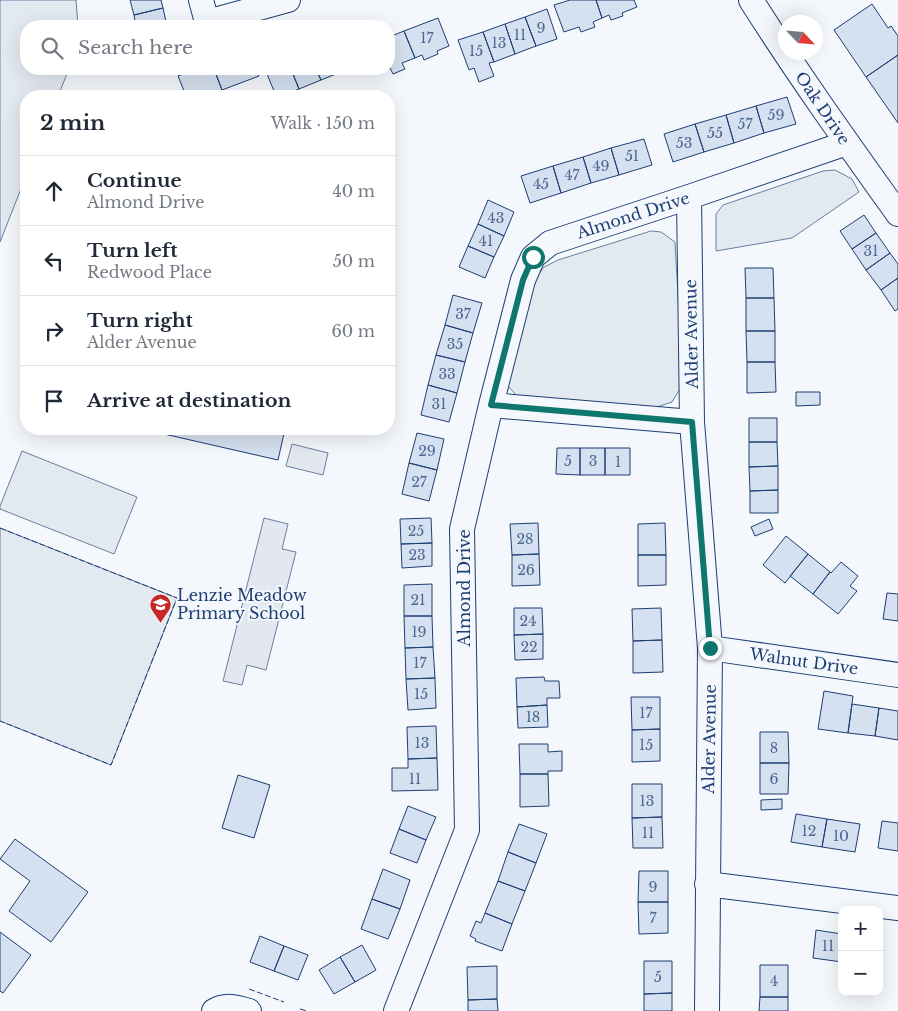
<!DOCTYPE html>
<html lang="en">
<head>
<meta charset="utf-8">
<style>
  :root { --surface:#fff; --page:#f2f2f3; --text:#1f2937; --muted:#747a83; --line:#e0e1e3 }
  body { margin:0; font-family:"Libre Baskerville",serif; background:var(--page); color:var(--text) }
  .controls { position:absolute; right:15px; bottom:15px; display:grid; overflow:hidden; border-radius:10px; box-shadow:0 5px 20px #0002 }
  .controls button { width:45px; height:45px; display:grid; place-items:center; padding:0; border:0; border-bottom:1px solid var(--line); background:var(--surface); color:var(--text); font:25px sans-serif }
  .compass { position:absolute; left:778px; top:15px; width:45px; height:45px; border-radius:50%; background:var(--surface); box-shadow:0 5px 20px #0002; rotate:116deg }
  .stop { position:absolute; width:15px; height:15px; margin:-11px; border:4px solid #0f766e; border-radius:50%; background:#fff }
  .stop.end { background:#0f766e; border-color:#fff; box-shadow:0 1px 5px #0008 }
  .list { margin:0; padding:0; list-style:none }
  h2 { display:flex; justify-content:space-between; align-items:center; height:65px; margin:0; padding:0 20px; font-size:21px }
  h2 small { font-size:16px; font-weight:400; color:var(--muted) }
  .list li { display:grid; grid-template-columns:32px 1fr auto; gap:15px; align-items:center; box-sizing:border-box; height:70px; padding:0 20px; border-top:1px solid var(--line) }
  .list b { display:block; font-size:19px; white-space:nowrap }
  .list p { margin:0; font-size:16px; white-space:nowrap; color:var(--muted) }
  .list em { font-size:16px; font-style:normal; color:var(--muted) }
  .icon { flex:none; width:28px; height:28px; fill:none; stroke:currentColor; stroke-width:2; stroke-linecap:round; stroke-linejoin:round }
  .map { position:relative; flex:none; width:898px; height:1011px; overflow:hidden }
  .search { position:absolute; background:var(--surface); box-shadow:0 5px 20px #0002; left:20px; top:20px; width:375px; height:55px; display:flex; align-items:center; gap:12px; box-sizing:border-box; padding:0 18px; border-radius:20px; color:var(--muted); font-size:19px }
  .panel { position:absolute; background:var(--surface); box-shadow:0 5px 20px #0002; left:20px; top:90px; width:375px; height:345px; border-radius:20px }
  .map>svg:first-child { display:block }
</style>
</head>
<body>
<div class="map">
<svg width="898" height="1011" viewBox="0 0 898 1011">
  <rect width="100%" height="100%" fill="#f4f7fb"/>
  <!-- green -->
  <path fill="#e3e9f0" stroke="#687fa3" d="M0,0h76l2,26h-52v43h43l-11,27h-32v80l-26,66z
    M835,170l17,9 7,13 -67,46 -76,13v-37l7,-9 100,-34z
    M651,231l10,1 14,10 8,142 -11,18 -18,6 -137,-12 -10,-11 26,-103 11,-15 14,-7z
    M22,451l115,46 -23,57 -114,-45v-3z
    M0,528l177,70 -66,167 -111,-44z"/>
  <!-- parking -->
  <path fill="#e3e8f0" stroke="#687fa3" d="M292,444l36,9 -5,22 -37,-9z
    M264,518l24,6 -6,25 14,3 -30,118 -19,-5 -5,20 -19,-4z"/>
  <!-- building -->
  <path fill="#d5e0f0" stroke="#1d3f73" d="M130,0h31l2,8 -29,7z
    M570,0h26l6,18 -9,4 2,5 -14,5 -2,-5 -15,5 -10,-27z
    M596,0h38l3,7 -15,6 1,3 -12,4 -2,-5 -7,3z
    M872,4l16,24 3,-2 7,10v19l-32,22 -32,-47z
    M163,8l4,18h-31l-2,-11z
    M547,9l10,30 -21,7 -11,-29z
    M525,17l11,29 -21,8 -10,-30z
    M438,18l11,28 -12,5 1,3 -14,6 -2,-5 -7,3 -11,-27z
    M505,24l10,30 -21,8 -11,-30z
    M404,31l11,27 -13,5 3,6 -12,5 -3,-6 -1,1v-32z
    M483,32l11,30 -5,1 5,13 -15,6 -5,-14 -5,2 -11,-30z
    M898,55v68l-32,-46z
    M195,69h19l8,21 -17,6h-19l-8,-20z
    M214,69h42l3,7 -37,14z
    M265,69h26l8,20 -17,7h-6z
    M291,69h25l5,11 -22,9z
    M316,69h24l1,3 -20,8z
    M787,97l9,27 -32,9 -8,-27z
    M756,106l8,27 -30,10 -8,-28z
    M726,115l8,28 -30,9 -9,-28z
    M695,124l9,28 -31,10 -9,-28z
    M644,139l8,26 -33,10 -8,-27z
    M611,148l8,27 -28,8 -8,-26z
    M583,157l8,26 -30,10 -8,-27z
    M553,166l8,27 -31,10 -9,-27z
    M488,200l26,12 -10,24 -26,-12z
    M864,215l12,18 -24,16 -12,-18z
    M478,224l26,12 -10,21 -26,-11z
    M876,233l14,20 -24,17 -14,-21z
    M468,246l26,11 -9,21 -26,-11z
    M890,253l8,11v14l-17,12 -15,-20z
    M745,268h28l1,30h-28z
    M898,278v31l-3,2 -14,-21z
    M453,295l29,8 -9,30 -28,-8z
    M746,298h28l1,33h-29z
    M445,325l28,8 -8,29 -29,-7z
    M746,331h29v31h-28z
    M436,355l29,7 -8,31 -29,-8z
    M747,362h28l1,30 -29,1z
    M428,385l29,8 -8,29 -28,-7z
    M796,392h24v13l-24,1z
    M749,418h28v24h-28z
    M142,429h143l-7,31z
    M417,433l27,6 -7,31 -28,-7z
    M749,442h28l1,24 -29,1z
    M557,448h23v27l-24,-1z
    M580,448h25v27h-25z
    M605,448h25v27h-25z
    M409,463l28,7 -8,31 -27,-7z
    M778,466v24l-28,1 -1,-24z
    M778,490v23h-28v-22z
    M431,518l1,25 -31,1 -1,-25z
    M769,519l4,10 -18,7 -4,-9z
    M538,523l1,31 -27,1 -2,-31z
    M665,523l1,32h-28v-31z
    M786,536l22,18 -23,29 -22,-18z
    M432,543v23l-30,2 -1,-24z
    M539,554l1,31 -28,1v-31z
    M808,554l22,18 -17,22 -23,-18z
    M638,555h28v30l-28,1z
    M841,562l17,14 -8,10 7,5 -19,23 -25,-20 17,-22 1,1z
    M432,584v32h-28v-31z
    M887,593l11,1v27l-15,-2z
    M514,608h28l1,26 -29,1z
    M661,608l1,32 -29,1 -1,-32z
    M404,616h28l1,31 -28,1z
    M543,634v25l-28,1 -1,-25z
    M662,640l1,32 -30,1v-32z
    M433,647l2,31 -29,1 -1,-31z
    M544,677l1,4h14l1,17h-13v7l-30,2 -1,-29z
    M435,678l1,30 -28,2 -2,-31z
    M824,691l29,5 -5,37 -30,-4z
    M631,697h29v32l-28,1z
    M852,704l27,4 -4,28 -27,-3z
    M547,705l1,22 -30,1 -1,-21z
    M879,708l19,3v29l-23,-4z
    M436,726l1,32 -29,1 -1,-32z
    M660,729v32l-28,1v-32z
    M760,732h28l1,31h-29z
    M519,744h29v8l14,-1v20h-14v3h-28z
    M437,758l1,32 -46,1v-23h16v-9z
    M760,763h29l-1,31h-28z
    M520,774h28l1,32 -29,1z
    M238,775l32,10 -16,53 -32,-10z
    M632,784h30v33l-30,1z
    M782,799v10l-21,1v-10z
    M408,806l28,11 -10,23 -27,-11z
    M796,814l31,5 -5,28 -31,-5z
    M662,817l1,31h-30l-1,-30z
    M827,819l33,5 -5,28 -33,-5z
    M882,821l16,2v28l-20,-3z
    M519,824l28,10 -11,29 -28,-11z
    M399,829l27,11 -9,23 -27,-10z
    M15,839l73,53 -37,50 -42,-31 21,-30 -30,-22z
    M508,852l28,11 -11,28 -27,-10z
    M383,869l27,11 -10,29 -28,-10z
    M639,871h29v31h-30z
    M498,881l27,10 -13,33 -27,-11z
    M372,899l28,10 -12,30 -27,-10z
    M638,902h30v31l-29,1z
    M485,913l27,11 -10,27 -27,-10 1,-2 -6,-3 6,-15 5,2z
    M816,930l26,4v28l-29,-4z
    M0,932l31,23 -28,38 -3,-2z
    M260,936l24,10 -10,25 -24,-9z
    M362,945l14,25 -21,12 -15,-25z
    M284,946l24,9 -10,25 -24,-9z
    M340,957l15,25 -21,12 -15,-24z
    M644,961h28v32l-28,1z
    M760,965h28v32h-28z
    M497,966v33l-29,1 -1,-33z
    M672,993v18h-28v-17z
    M760,997h28v14h-29z
    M497,999l1,12h-30v-11z"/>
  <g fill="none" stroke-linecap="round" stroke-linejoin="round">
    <defs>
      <path id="minor" d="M201,0l6,22 81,-22
        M751,0c46,73 97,144 147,214
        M689,197l3,225 18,226 -3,363
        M491,405l201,17
        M710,648l188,27
        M707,884l191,24
        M214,1011c11,-7 23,-4 35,0
        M396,1011l71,-181 -5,-301 29,-124 32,-125 10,-23 17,-14 139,-46 158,-54"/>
    </defs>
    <!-- minor casing -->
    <use href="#minor" stroke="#1d3f73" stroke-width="26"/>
    <!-- minor -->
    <use href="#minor" stroke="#f4f7fb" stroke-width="24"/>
    <!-- fence -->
    <path stroke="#1d3f73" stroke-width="1" stroke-dasharray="6 2.5" stroke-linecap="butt" d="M0,528l177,70 -66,167 -111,-44
      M249,989l35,13
      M300,1009l7,2"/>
  </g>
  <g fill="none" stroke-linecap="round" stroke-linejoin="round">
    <!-- route -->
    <path stroke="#0f766e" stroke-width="6" d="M533,257l-10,23 -32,125 201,17 18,226"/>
  </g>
  <!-- icons -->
  <defs>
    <symbol id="school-pin" viewBox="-11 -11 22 30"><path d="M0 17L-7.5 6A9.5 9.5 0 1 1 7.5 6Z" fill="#c62828" stroke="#f4f7fb"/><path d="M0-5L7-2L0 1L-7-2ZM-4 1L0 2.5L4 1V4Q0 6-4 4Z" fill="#fff"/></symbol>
  </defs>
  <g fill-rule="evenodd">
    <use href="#school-pin" x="148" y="592" width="25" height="34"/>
  </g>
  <g text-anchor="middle" stroke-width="4" stroke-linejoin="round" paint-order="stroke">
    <!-- number labels -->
    <g font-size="14" fill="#4b6792">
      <text x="541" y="33">9</text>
      <text x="520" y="40">11</text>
      <text x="427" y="43">17</text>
      <text x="499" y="48">13</text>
      <text x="476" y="56">15</text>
      <text x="776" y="120">59</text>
      <text x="745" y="129">57</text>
      <text x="715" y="138">55</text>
      <text x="684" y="148">53</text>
      <text x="632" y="161">51</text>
      <text x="601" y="171">49</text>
      <text x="572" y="180">47</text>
      <text x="541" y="189">45</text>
      <text x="496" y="223">43</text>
      <text x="486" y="246">41</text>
      <text x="871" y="256">31</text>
      <text x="463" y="319">37</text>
      <text x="455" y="349">35</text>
      <text x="447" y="379">33</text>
      <text x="439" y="409">31</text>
      <text x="427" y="456">29</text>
      <text x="568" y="466">5</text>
      <text x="593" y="466">3</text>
      <text x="618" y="467">1</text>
      <text x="419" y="487">27</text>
      <text x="416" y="536">25</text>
      <text x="525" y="544">28</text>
      <text x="417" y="560">23</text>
      <text x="526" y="575">26</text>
      <text x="418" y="605">21</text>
      <text x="528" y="626">24</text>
      <text x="419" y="637">19</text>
      <text x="529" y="652">22</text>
      <text x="420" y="668">17</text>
      <text x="421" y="699">15</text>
      <text x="646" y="718">17</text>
      <text x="533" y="722">18</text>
      <text x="422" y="748">13</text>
      <text x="646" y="750">15</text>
      <text x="774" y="753">8</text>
      <text x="415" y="784">11</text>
      <text x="774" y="784">6</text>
      <text x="647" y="806">13</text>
      <text x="809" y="836">12</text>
      <text x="648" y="838">11</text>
      <text x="841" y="841">10</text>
      <text x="653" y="892">9</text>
      <text x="653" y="923">7</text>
      <text x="828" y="951">11</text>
      <text x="658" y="982">5</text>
      <text x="774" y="986">4</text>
    </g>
    <!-- street labels -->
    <g font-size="16" fill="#1d3f73" stroke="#f4f7fb">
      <text transform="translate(823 108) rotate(56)" y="6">Oak Drive</text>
      <text transform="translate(633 215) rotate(-18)" y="6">Almond Drive</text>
      <text transform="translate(691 334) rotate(-91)" y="6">Alder Avenue</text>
      <text transform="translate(464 588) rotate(-90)" y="6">Almond Drive</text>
      <text transform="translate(804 661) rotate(8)" y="6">Walnut Drive</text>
      <text transform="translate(709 739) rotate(-89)" y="6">Alder Avenue</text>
    </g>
    <!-- poi labels -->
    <g font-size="16" fill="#1d3f73" stroke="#f4f7fb" text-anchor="start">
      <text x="177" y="601">Lenzie Meadow<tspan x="177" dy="18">Primary School</tspan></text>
    </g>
  </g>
</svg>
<div class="controls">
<button>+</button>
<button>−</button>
</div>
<svg class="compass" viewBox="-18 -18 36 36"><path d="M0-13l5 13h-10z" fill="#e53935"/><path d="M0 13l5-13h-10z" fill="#747a83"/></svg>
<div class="stop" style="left:533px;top:257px"></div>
<div class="stop end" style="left:710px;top:648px"></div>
<div class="search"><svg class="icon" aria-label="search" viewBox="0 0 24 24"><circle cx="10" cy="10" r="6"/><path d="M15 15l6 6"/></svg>Search here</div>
<section class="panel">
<h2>2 min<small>Walk · 150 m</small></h2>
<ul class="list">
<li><svg class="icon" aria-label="ahead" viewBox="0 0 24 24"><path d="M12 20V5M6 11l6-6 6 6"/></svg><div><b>Continue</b><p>Almond Drive</p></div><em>40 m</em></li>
<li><svg class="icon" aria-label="left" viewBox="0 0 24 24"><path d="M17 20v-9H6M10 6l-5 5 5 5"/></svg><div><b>Turn left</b><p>Redwood Place</p></div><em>50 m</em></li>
<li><svg class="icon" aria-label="right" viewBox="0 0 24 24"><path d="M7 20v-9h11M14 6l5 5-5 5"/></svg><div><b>Turn right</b><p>Alder Avenue</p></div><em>60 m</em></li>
<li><svg class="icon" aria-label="arrive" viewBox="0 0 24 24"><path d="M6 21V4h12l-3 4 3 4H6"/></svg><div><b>Arrive at destination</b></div></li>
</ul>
</section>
</div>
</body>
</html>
